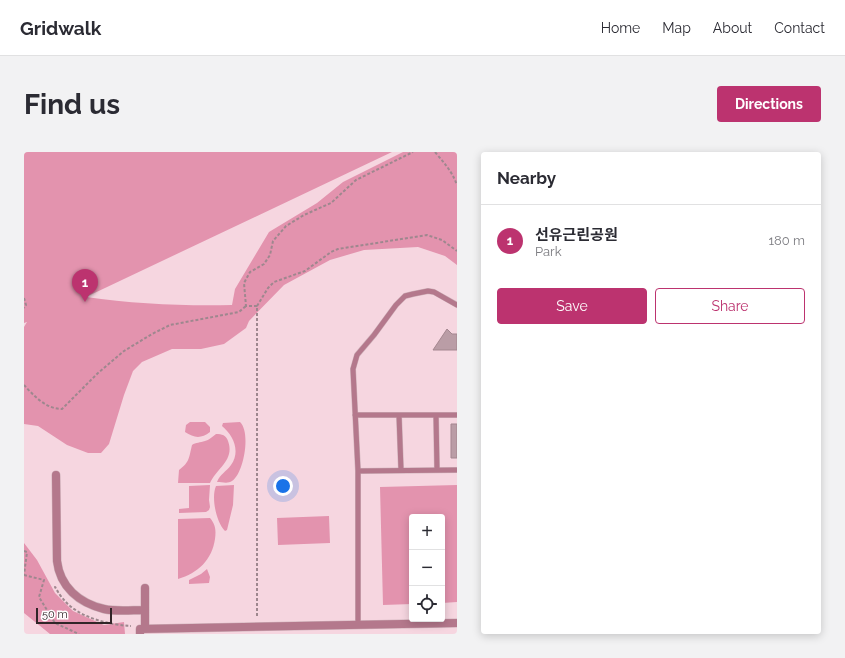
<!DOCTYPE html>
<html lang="en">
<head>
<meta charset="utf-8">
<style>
  :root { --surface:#fff; --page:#f2f2f3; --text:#2b2b33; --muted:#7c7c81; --line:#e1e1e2; --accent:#bc336f }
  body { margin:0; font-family:Raleway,"Noto Sans KR",sans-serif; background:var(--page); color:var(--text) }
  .controls { position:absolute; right:12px; bottom:12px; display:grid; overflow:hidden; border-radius:4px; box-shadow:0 2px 10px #0003 }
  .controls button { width:36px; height:36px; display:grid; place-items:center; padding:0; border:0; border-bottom:1px solid var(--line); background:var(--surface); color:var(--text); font:20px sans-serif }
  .scale { position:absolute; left:12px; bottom:10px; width:76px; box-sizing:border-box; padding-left:4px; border:2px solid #312528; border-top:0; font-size:11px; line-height:14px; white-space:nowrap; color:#312528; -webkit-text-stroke:3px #fff; paint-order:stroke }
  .you { position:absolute; left:259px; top:334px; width:14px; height:14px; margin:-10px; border:3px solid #fff; border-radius:50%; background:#1a73e8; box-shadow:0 0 0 6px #1a73e833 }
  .badge { display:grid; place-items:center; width:26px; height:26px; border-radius:50%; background:var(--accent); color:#fff; font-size:13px; font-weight:700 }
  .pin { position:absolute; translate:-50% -33px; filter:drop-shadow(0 1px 2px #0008) }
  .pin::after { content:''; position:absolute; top:21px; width:14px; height:12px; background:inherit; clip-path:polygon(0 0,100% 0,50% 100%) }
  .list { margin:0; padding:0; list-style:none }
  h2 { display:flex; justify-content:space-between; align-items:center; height:52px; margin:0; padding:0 16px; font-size:17px }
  h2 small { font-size:13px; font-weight:400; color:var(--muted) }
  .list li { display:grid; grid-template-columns:26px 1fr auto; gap:12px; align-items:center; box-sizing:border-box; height:72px; padding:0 16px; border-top:1px solid var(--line) }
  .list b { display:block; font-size:15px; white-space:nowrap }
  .list p { margin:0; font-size:13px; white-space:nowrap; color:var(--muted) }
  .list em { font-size:13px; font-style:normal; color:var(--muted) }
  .actions { display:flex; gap:8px; padding:12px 16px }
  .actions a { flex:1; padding:9px 0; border:1px solid var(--accent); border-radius:4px; text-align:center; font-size:14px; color:var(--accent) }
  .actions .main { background:var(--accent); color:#fff }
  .icon { flex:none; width:22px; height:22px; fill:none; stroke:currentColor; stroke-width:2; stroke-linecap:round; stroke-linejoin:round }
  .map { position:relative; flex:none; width:433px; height:482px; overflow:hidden; border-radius:4px }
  header { display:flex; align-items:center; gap:24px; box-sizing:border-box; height:56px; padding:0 20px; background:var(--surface); border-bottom:1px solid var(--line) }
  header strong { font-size:19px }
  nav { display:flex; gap:22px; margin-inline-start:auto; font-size:14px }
  .intro { display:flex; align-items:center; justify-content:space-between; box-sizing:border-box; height:96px; padding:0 24px }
  h1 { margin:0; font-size:28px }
  .button { padding:10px 18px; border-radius:4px; background:var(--accent); color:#fff; font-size:14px; font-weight:700 }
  main { display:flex; gap:24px; padding:0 24px }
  aside { flex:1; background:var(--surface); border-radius:4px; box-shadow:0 2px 10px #0003 }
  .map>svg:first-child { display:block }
</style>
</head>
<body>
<header>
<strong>Gridwalk</strong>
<nav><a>Home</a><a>Map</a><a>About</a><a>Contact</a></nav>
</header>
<div class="intro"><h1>Find us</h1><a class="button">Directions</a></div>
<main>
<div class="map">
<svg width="433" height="482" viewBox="0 0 433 482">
  <rect width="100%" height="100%" fill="#f6d6e0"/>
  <!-- green -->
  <path fill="#e393ae" d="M0,0h368l-306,145c48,7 97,9 146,8l3,-16 34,-57 48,-29 26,-21 60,-30h54v113l-12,-9 -27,-9 -54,3 -34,10 -46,25 -35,36 -3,7 -22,16 -23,5h-29l-30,13 -9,9 -9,24 -15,49 -8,9h-13l-21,-8 -29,-19 -14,-2v-97l3,-5 -3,1z
    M166,270h15l5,5v5c-9,7 -16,6 -25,0l1,-7z
    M216,270c11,10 4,51 -8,59 -4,3 -10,1 -15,1 3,-8 9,-10 14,-17 10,-14 2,-30 -9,-39l1,-3z
    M192,282c6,0 10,1 12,7 7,19 -11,27 -18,42h-32l1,-13c11,-8 10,-13 13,-25 4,-3 8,-2 13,-4 4,-1 7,-4 11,-7z
    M186,333l-1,15 1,7 -1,3 -3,2 -27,1v-4l10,-1v-22z
    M210,333l-1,20 -6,25 -2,1c-9,-9 -14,-34 -9,-45z
    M433,333v117l-15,1v-86h-30v87l-29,1 -3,-118z
    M305,364l1,27 -52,2 -1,-27z
    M186,366c6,7 6,13 5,21 -3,21 -17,34 -37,40v-60z
    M0,391l13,17 18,33 18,18 31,14 20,-3 1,12h-75l-26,-21z
    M183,417l3,8 -1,6 -20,1v-4l12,-6z"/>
  <!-- building -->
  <path fill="#ba9da6" stroke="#a3868f" d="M423,177l5,5h5v16h-24z
    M427,272h6v34h-6z"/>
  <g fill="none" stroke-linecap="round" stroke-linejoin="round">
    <defs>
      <path id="service" d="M331,263h102
        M375,263l2,55
        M412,263l1,55
        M334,319l99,-1
        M334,472v-153l-5,-102 4,-14 17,-20 22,-30 9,-9 8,-2 15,-3 6,1 23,13"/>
      <path id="minor" d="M32,323l1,86c3,26 22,42 47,48 13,3 28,1 41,1
        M121,436v41
        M116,482v-5l317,-6"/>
    </defs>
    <!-- service casing -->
    <use href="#service" stroke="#cfb3bb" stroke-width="6"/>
    <!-- minor casing -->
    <use href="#minor" stroke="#cfb3bb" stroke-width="9"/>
    <!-- path -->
    <path stroke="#9e878e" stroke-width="2" stroke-dasharray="3 2" stroke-linecap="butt" d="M411,0c9,11 17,19 22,33
      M0,146l2,7 -2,3
      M233,154h-11l-2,-23 6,-11 14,-8 6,-9 3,-14 13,-15 18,-11 27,-12 25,-23 57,-28
      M0,233c10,11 22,24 38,24l36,-36 26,-22 28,-17 18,-9 69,-13 7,-6
      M0,399l3,1 -3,23
      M0,423l20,5 -5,17 16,26 24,11
      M32,436l-1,-1c3,5 6,10 9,13 15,18 46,25 67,26
      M233,464v-310l11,-18 6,-6 31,-11 26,-19 7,-3 89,-14 15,5 15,11"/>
    <!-- service -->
    <use href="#service" stroke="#b4788c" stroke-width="5"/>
    <!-- minor -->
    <use href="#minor" stroke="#b4788c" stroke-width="8"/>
  </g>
</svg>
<div class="controls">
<button>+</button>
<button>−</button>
<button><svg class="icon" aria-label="locate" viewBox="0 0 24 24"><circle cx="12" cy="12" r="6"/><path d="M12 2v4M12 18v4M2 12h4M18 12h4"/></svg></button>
</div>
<div class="scale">50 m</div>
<div class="you"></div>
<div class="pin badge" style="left:61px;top:150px">1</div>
</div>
<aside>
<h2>Nearby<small></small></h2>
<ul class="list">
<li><span class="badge">1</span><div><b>선유근린공원</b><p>Park</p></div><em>180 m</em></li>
</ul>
<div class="actions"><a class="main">Save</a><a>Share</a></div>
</aside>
</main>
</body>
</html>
